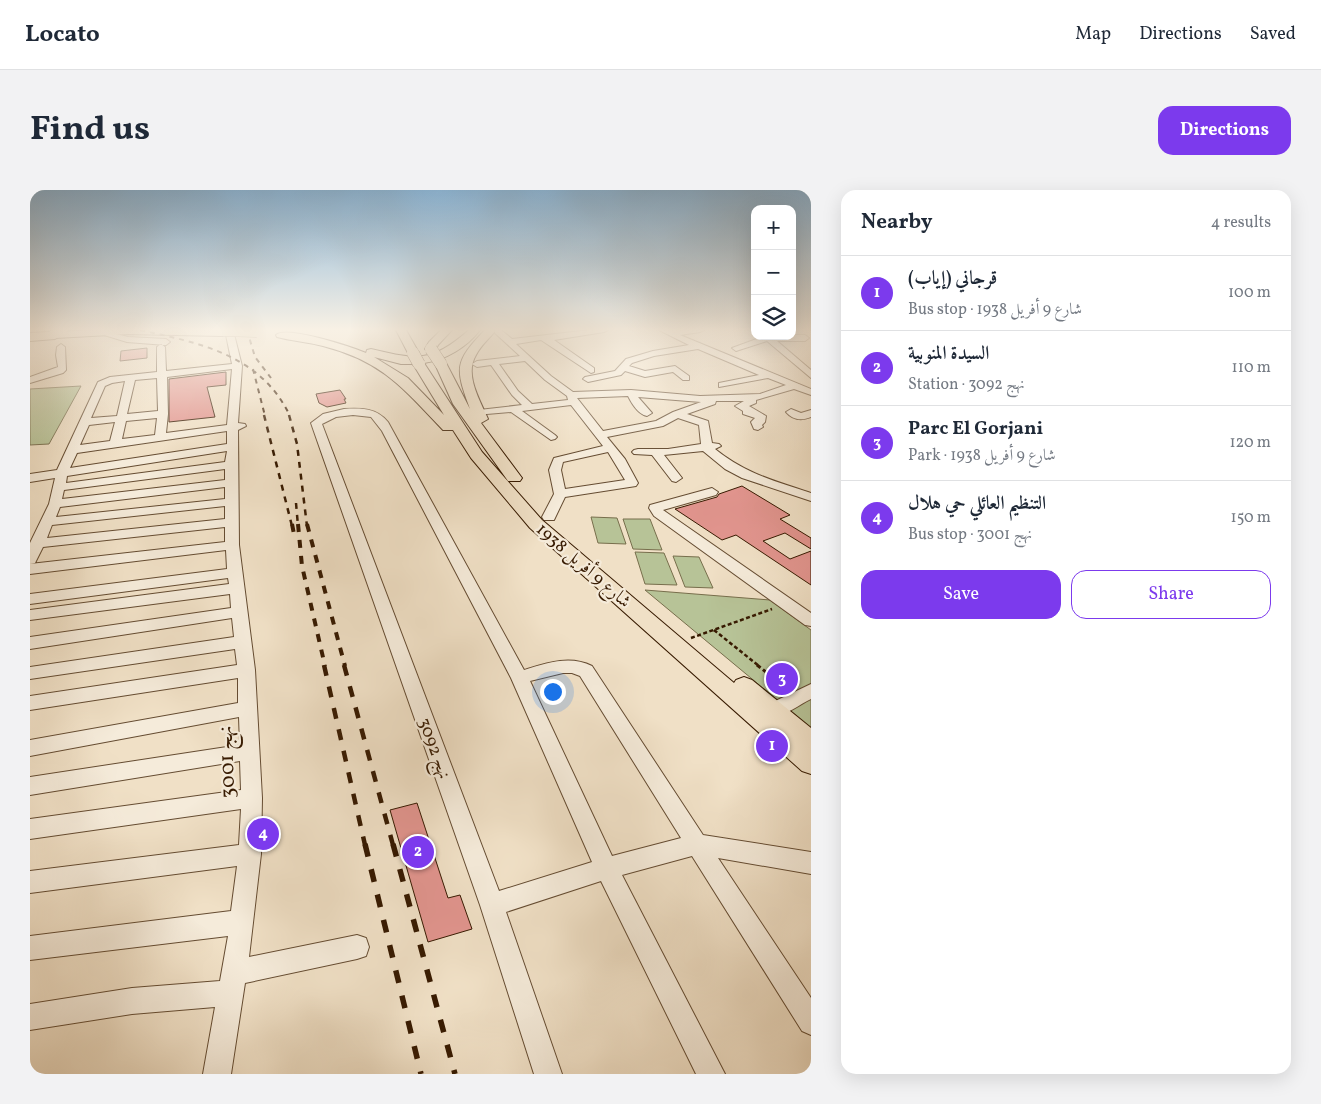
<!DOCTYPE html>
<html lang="en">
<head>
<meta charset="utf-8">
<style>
  :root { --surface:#fff; --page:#f2f2f3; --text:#1f2937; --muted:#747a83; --line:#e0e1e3; --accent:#7c3aed }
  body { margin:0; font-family:Vollkorn,Amiri,serif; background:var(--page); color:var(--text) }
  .controls { position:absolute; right:15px; top:15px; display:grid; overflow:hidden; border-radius:10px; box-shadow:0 5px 20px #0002 }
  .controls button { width:45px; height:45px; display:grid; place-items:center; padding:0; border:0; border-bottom:1px solid var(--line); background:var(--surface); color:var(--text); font:25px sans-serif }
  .you { position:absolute; left:522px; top:501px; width:18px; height:18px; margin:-12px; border:4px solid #fff; border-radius:50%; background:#1a73e8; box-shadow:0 0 0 8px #1a73e833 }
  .badge { display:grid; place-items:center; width:32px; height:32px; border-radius:50%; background:var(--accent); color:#fff; font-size:16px; font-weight:700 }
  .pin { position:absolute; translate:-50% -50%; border:2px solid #fff; box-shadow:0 1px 5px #0006 }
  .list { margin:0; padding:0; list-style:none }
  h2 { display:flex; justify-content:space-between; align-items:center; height:65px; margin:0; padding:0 20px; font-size:21px }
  h2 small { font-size:16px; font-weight:400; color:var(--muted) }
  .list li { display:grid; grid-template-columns:32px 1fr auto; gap:15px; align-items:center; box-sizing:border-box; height:75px; padding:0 20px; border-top:1px solid var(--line) }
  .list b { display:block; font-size:19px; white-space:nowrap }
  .list p { margin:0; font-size:16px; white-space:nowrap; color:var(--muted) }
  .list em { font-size:16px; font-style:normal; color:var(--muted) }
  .actions { display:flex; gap:10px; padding:15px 20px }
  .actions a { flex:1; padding:11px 0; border:1px solid var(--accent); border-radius:15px; text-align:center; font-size:18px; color:var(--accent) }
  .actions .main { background:var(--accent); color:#fff }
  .icon { flex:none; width:28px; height:28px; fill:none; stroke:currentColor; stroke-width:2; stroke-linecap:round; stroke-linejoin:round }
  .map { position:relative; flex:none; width:781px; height:884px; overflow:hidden; border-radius:15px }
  header { display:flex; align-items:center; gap:30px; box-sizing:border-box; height:70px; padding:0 25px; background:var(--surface); border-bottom:1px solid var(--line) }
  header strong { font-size:24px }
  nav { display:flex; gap:28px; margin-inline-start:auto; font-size:18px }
  .intro { display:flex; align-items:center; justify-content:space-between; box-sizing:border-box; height:120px; padding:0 30px }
  h1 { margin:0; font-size:35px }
  .button { padding:12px 22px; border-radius:15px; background:var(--accent); color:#fff; font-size:18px; font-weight:700 }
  main { display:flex; gap:30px; padding:0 30px }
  aside { flex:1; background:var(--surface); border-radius:15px; box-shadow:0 5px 20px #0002 }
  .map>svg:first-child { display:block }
</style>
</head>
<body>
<header>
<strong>Locato</strong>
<nav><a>Map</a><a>Directions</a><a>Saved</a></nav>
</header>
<div class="intro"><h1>Find us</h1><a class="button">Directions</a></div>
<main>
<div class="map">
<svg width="781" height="884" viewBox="0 0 781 884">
  <rect width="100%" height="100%" fill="#f0e0c6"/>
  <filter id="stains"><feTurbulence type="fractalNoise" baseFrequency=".004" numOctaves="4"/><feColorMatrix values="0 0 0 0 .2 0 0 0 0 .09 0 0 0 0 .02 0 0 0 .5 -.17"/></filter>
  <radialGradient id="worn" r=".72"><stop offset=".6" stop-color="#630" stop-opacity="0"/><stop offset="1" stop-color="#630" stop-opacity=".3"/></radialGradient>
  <!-- green -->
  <path fill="#b7c397" stroke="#776e4c" d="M51,196l-32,58 -19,1v-56z
    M561,327l26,1 9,26 -28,-1z
    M593,329h27l12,31 -29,-1z
    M605,362l29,1 13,32 -32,-1z
    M643,366l26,1 14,31 -28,-1z
    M615,400l125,10 41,30v98z"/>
  <!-- building -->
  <path fill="#e2958f" stroke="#371a01" d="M117,158v10l-27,3 1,-10z
    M196,182v13l-19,2 8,30 -46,5v-43z
    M310,200l6,9h-2l2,4 -19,4 -8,-4 -3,-9z
    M712,296l48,29 -10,4 31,19v11l-26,-16 -22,8 27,18 21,-8v34l-75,-50 -14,5 -47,-31 42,-12 2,-3z
    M387,613l31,95 12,-3 12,34 -44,13 -38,-132z"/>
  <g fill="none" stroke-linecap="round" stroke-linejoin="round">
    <defs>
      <path id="minor" d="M71,140l27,7 38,2 4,3 -4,3 -39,-3 -26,-8z
        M195,140h8l9,36 -4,57 7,1 1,2 -8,4 1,115 16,125 7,128 -1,56 -12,103 108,-22 9,3 3,9 -3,9 -9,3 -112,24 -14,91h-28l12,-67 -83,7 -102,16v-26l102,-16 88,-7 8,-45 -198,24v-24l201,-25 6,-45 -207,27v-22l209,-26 2,-36 -211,30v-20l211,-29 -1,-29 -210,34v-18l210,-32 -1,-28 -209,39v-16l208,-37v-25l-208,32v-14l207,-31 -2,-16 -205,30v-12l204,-30 -2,-19 -202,31v-12l201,-29 -1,-14 -200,26v-10l199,-26 -1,-6 -198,26v-10l197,-25 -1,-19 -196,24v-10l195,-22v-15l-182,20 -8,16 -5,1v-21l19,-39 6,-26 -25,4v-8l27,-4 41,-88 12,-5 47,-5v-25l4,-3 4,3 1,24 66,-7zM202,179l-5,56 -61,8 2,-19 -1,-37zM127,188l1,33 -31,3 8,-34zM95,191l-8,35 -26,2 14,-32 7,-3zM127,228l-2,17 -33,4 4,-18zM85,232l-5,19 -30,4 9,-20zM197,241v13l-157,24 7,-15zM197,261l-2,11 -159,21 1,-7zM195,279v11l-163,19 2,-9zM195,297v12l-169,18 4,-10zM195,316v13l-178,19 5,-13z
        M465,140h6l11,9 78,-9h18l-4,2 -50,8 40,28v4l-3,1 -50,-33 -25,4 35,32 22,16 58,-2 69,6 60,-2 26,-9 -18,-7 -49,9v-4l40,-8 -61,-26 -44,7 -22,7 -3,3 16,5 30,-5 14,10v4h-6l-10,-8 -28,5 -20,-6 -4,4 -33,7 -5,-3 2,-2 30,-6 11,-12 27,-8 36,-6 -30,-15h45l-4,2 -20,3 131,54v6l-17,-6 -38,11v3l-7,3 17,10 -1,6 -3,3 1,2 -5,3 -4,-1 -3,-7 4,-4 -12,-4v-3l-8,-5 9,-5h-28l-1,3 -28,10 21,7 4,22 7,1 2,2 -6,3c31,25 60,32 96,44v8l-69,-23 -17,-9 -22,-18 -39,4 18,23 -6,4 -4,-1 -20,-26 -18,-1 -2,-2 2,-2 4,-1h30l33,-5 -2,-19 -21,-7 -15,8 -56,11 18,22 13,24 -2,3 -71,11 -11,23h-10l-2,-3 12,-23 -5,-24 5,-12 49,-12 -32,-41 -49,6 33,24 2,2 -2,2 -4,1 -40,-28 -36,3 -1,-2 5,-3 43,-5 -10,-10 -21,-30 -14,2 -5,-3 5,-3 43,-5 -25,-23zM495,171l20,19 22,16 1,4 -36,4 -14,-13 -19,-27zM598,206c4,8 10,18 19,20l5,-3 -14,-16 63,5 -28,10 -17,9 -53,10 -26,-33zM578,262l17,28 -60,9 -4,-19 2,-8z
        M762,145h13l4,3 -4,3h-28l34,29v8l-44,-37 -31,10 -4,-3 33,-12z
        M31,154l4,3 1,23 -3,3 -33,10v-6l28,-10 -2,-12 1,-8z
        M314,219c17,-1 33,-1 44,13l136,248c23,-7 46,-15 68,-4l111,169 108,17v22l-93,-16 93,140v37l-9,-4 -110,-175 -70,19 103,199h-29l-95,-193 -95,31 56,162h-28l-54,-169 -169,-482 12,-9zM323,225l18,2 11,14 129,247 81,184 -93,29 -177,-467 14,-7zM533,483h9l8,3 101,162 -69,18 -82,-175z
        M761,219l10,4 10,-3v7c-10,4 -18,3 -25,-5z
        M682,298l6,4 -2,3 -53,15 148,103v13l-6,-1 -151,-109 -5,-8 1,-3z
        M781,494v15c-13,6 -30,21 -44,16l-3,-5 3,-5z"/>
      <path id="major" d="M63,140h129l5,3 -5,3 -94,-2 -73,4 -5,-3 5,-3z
        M366,140h10l13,23 -2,2h-8z
        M411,140h11l-14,15 -3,6h-8l-2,-2 4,-7z
        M439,140h11c-13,17 -34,30 -56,33l58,89 60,68 192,163 2,-3 8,-3 8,3 59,48v46l-9,-3 -272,-243 -59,-70 -18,-28h-10c-40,-42 -61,-69 -120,-84 -15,-4 -31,-5 -46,-9l-1,-2c10,-10 76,12 90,18l1,-3 4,-1c46,11 60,14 98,-19zM344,167l27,7h12l31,51 -36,-37z
        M455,140h11c-6,8 -15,15 -20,25 -12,20 4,45 12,64l-7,4 41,55 -2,3h-12l-55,-77 -18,-40 2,-3h8l25,48c-15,-41 -16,-47 15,-79z"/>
      <path id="highway" d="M23,140h16l-14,9 -25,2v-8l18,-1z"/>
    </defs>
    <!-- minor casing -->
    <use href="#minor" stroke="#654c32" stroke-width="2"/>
    <!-- major casing -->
    <use href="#major" stroke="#371a01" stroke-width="2"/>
    <!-- highway casing -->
    <use href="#highway" stroke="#371a01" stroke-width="2"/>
    <!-- path-far1 -->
    <path stroke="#371a01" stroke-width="2.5" stroke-dasharray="4 2.5" stroke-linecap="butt" d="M684,440l45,36
      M661,448l81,-29"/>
    <!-- path -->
    <path stroke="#371a01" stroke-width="3" stroke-dasharray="4.5 3" stroke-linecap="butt" d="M727,475l32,25"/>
    <!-- minor -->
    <use href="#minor" fill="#f5ebda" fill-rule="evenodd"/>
    <!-- major -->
    <use href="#major" fill="#f0e0c6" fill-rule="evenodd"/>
    <!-- highway -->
    <use href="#highway" fill="#f0e0c6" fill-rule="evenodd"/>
    <!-- rail-far4 -->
    <path stroke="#371a01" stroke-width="2" stroke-dasharray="5 5" stroke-linecap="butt" d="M110,140c60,13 121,25 150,86
      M217,140l8,27 16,21
      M223,179l12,47"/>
    <!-- rail-far3 -->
    <path stroke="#371a01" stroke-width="2.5" stroke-dasharray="6 6" stroke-linecap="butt" d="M234,225l28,111
      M259,225l8,29 10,82
      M266,313l2,23"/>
    <!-- rail-far2 -->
    <path stroke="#371a01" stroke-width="4" stroke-dasharray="8 8" stroke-linecap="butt" d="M262,334l2,10
      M268,334l4,42 23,100
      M277,334l38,142"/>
    <!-- rail-far1 -->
    <path stroke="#371a01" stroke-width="4.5" stroke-dasharray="11 11" stroke-linecap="butt" d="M294,475l41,180
      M314,475l49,180"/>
    <!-- rail -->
    <path stroke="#371a01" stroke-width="5.5" stroke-dasharray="13 13" stroke-linecap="butt" d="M335,654l56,230
      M363,654l62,230"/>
    <defs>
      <path id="major-bridge" d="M190,140l37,1
        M401,159l10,15
        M383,163l6,11"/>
    </defs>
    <!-- major-bridge casing -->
    <use href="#major-bridge" stroke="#371a01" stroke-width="13" stroke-linecap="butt"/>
    <!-- major-bridge -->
    <use href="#major-bridge" stroke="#f0e0c6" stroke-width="12"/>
  </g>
  <!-- sky -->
  <linearGradient id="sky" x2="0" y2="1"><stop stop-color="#8bb6d8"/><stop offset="0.53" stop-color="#f8f1e5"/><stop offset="1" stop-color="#f8f1e5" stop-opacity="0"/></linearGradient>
  <rect width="781" height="263" fill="url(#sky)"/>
  <g text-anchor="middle" stroke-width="4.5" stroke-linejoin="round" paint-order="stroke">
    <!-- street labels -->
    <g font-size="18" fill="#371a01" stroke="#f5ebda">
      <text transform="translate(554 375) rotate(41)" y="6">شارع 9 أفريل 1938</text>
      <text transform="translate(405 558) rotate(70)" y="6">نهج 3092</text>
    </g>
    <!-- near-street labels -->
    <g font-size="21" fill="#371a01" stroke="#f5ebda">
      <text transform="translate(196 572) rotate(-92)" y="7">نهج 3001</text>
    </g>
  </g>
  <rect width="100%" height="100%" filter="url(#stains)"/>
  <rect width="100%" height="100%" fill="url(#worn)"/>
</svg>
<div class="controls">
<button>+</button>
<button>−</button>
<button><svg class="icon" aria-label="layers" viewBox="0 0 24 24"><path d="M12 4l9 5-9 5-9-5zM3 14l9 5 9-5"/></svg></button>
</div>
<div class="you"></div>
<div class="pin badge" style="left:742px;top:556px">1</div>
<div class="pin badge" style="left:388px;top:662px">2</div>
<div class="pin badge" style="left:752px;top:489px">3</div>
<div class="pin badge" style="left:233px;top:644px">4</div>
</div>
<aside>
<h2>Nearby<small>4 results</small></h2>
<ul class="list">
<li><span class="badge">1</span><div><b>قرجاني (إياب)</b><p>Bus stop · شارع 9 أفريل 1938</p></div><em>100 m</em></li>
<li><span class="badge">2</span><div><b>السيدة المنوبية</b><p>Station · نهج 3092</p></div><em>110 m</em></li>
<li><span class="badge">3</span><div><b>Parc El Gorjani</b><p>Park · شارع 9 أفريل 1938</p></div><em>120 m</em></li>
<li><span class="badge">4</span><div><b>التنظيم العائلي حي هلال</b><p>Bus stop · نهج 3001</p></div><em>150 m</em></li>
</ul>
<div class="actions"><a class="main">Save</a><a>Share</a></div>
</aside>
</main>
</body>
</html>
